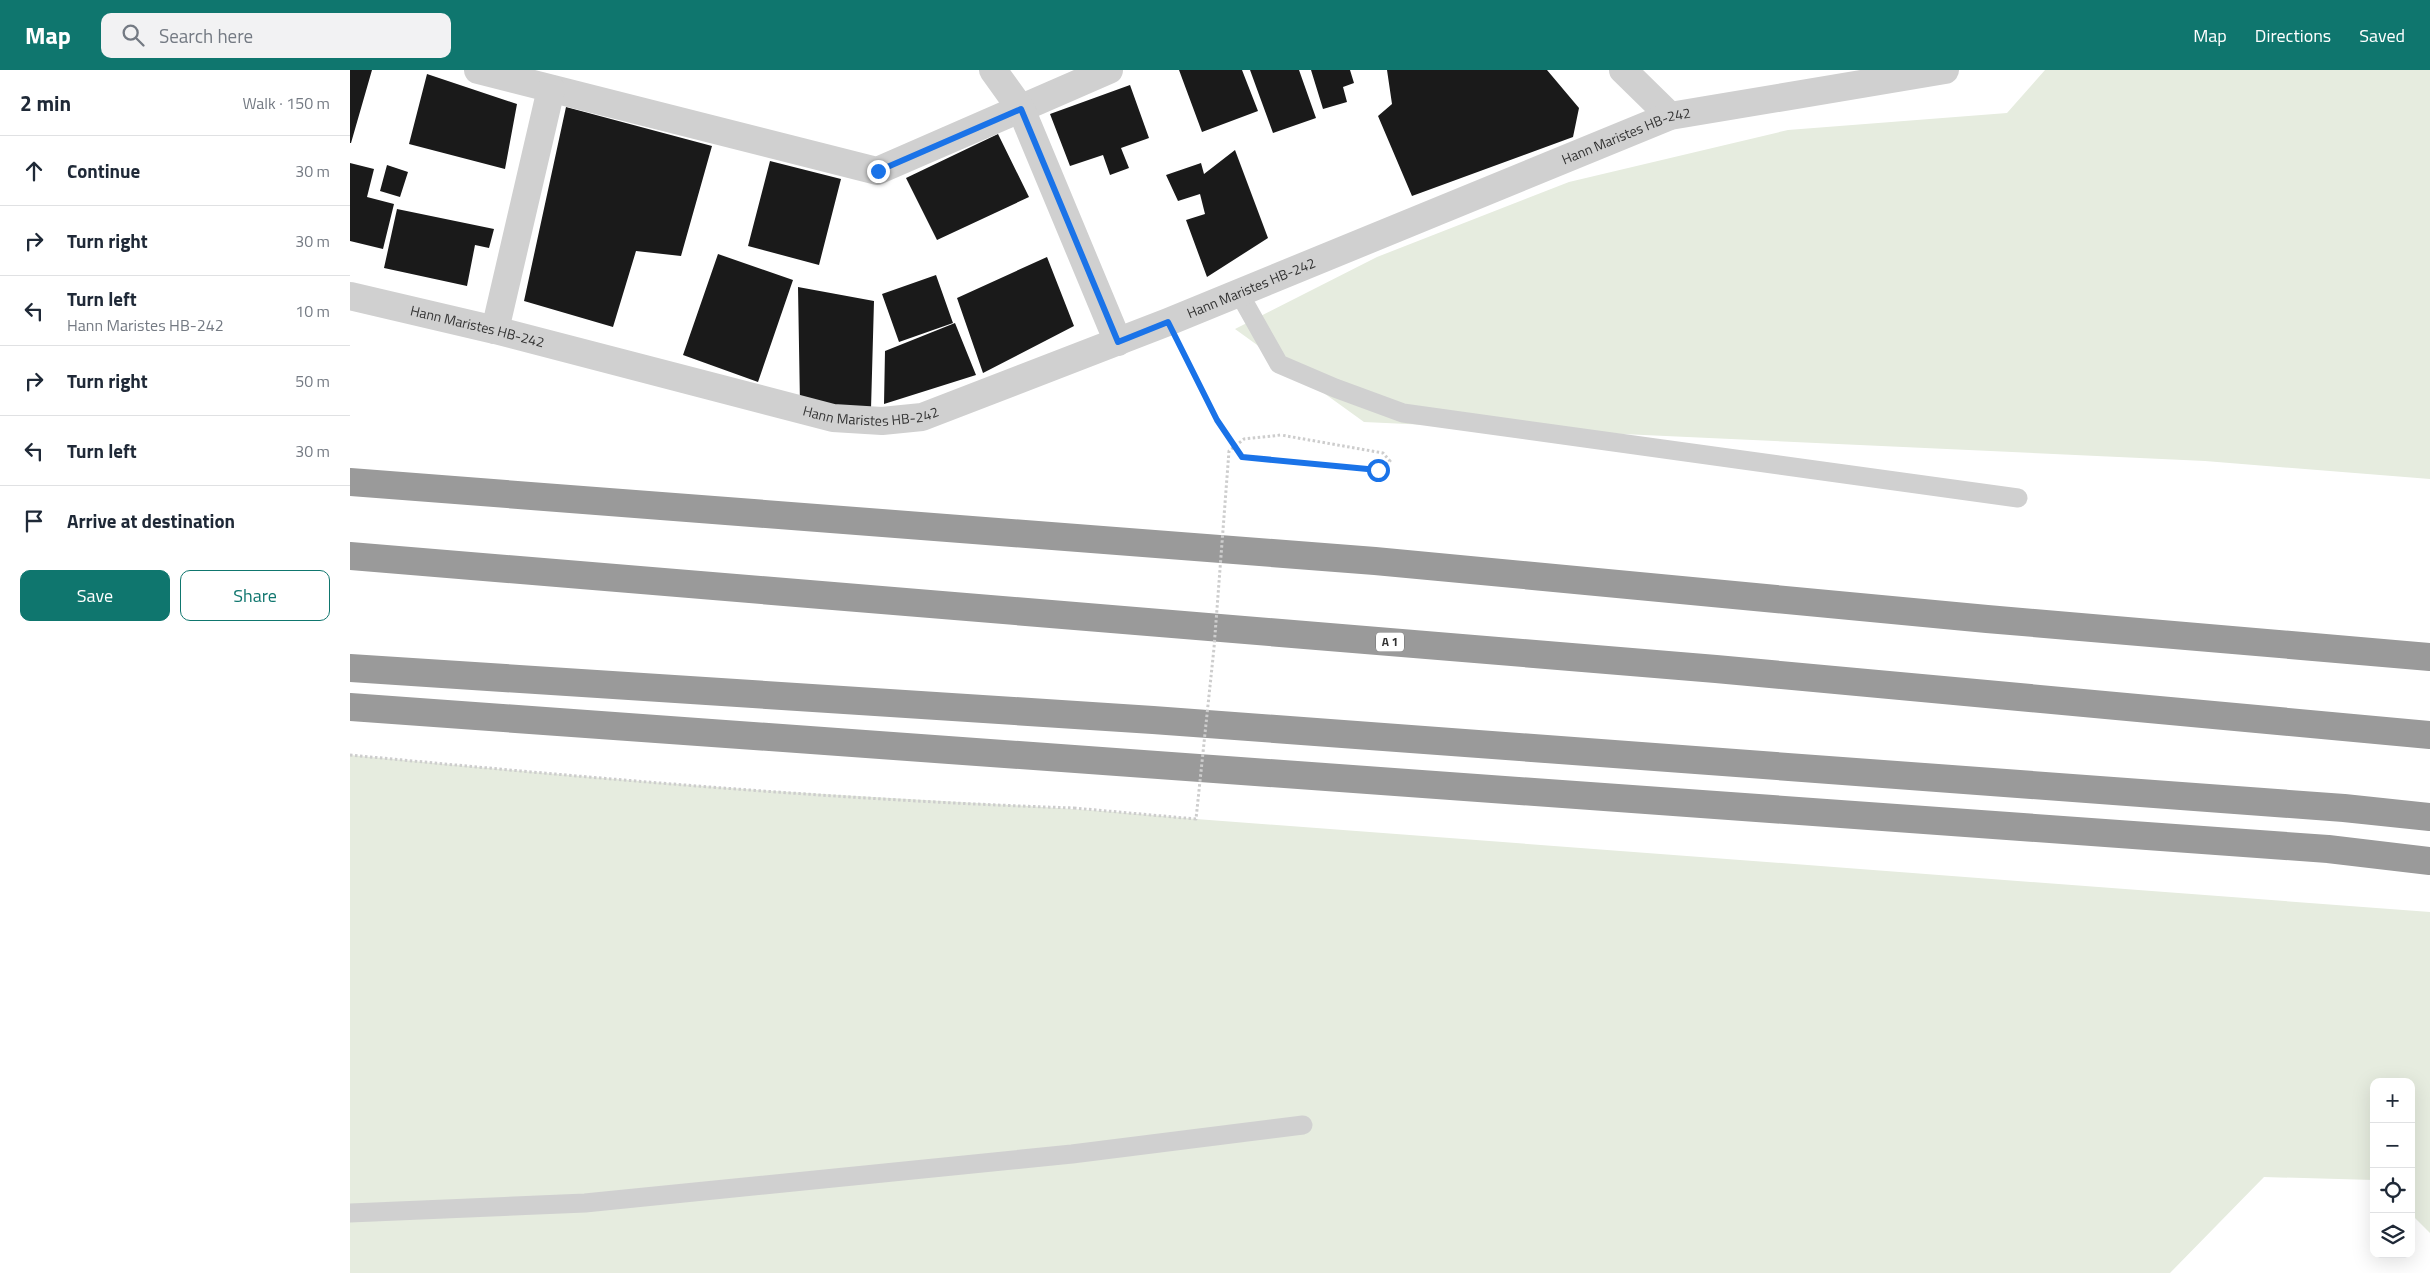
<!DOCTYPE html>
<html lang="en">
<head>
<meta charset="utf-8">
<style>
  :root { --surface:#fff; --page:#f2f2f3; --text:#1f2937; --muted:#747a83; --line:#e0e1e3; --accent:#0f766e }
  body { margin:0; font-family:"Titillium Web",sans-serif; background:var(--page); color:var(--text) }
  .controls { position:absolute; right:15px; bottom:15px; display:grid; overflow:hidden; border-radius:10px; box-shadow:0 5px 20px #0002 }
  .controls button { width:45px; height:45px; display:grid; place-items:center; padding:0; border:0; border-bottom:1px solid var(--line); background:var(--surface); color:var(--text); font:25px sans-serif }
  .stop { position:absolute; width:15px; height:15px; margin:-11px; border:4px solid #1a73e8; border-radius:50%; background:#fff }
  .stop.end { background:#1a73e8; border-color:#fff; box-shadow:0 1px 5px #0008 }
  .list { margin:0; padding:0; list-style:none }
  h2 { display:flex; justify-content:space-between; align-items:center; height:65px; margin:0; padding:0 20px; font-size:21px }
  h2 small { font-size:16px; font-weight:400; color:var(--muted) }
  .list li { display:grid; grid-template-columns:32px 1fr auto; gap:15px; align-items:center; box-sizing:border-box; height:70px; padding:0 20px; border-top:1px solid var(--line) }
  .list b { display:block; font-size:19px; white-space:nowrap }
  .list p { margin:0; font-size:16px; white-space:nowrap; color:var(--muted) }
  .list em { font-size:16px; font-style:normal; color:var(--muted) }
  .actions { display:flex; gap:10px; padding:15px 20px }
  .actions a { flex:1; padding:11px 0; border:1px solid var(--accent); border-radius:10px; text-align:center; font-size:18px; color:var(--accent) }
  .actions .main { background:var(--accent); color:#fff }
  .icon { flex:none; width:28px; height:28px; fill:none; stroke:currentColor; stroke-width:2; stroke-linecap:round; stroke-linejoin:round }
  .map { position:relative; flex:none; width:2080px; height:1203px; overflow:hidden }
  header { display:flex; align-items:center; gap:30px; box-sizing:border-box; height:70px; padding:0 25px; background:var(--accent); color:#fff }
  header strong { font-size:24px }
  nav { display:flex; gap:28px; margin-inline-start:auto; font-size:18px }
  .search { width:350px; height:45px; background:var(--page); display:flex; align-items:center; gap:12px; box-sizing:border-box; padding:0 18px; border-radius:10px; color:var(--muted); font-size:19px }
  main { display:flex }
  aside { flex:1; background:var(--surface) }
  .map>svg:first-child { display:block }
</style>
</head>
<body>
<header>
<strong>Map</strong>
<div class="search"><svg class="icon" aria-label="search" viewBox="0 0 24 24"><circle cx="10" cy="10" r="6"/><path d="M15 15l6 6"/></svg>Search here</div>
<nav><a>Map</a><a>Directions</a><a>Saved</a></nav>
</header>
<main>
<aside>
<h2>2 min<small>Walk · 150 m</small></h2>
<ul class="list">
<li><svg class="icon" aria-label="ahead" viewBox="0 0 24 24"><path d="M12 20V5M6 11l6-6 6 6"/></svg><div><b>Continue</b></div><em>30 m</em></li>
<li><svg class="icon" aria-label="right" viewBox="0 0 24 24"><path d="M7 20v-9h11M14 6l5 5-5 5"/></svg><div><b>Turn right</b></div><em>30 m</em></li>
<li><svg class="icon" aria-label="left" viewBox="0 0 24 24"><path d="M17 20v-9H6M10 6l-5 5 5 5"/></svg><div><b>Turn left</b><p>Hann Maristes HB-242</p></div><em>10 m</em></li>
<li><svg class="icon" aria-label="right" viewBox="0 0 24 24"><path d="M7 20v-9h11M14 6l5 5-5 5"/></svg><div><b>Turn right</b></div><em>50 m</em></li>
<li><svg class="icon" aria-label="left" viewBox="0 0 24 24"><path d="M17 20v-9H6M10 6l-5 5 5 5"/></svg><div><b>Turn left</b></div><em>30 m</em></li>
<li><svg class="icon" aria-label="arrive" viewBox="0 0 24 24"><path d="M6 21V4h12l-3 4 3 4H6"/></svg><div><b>Arrive at destination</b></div></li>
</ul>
<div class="actions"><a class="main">Save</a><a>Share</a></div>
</aside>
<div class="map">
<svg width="2080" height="1203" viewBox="0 0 2080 1203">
  <rect width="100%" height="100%" fill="#fff"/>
  <!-- green -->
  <path fill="#e6ecdf" d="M1695,0h385v409l-225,-18 -841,-39 -129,-93 142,-72 192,-75 219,-52 219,-17z
    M0,685c136,13 272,26 408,35 146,10 292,15 438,29l1234,93v321l-19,-19v-132h-37v98l-110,-3 -94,96h-1820z"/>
  <!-- building -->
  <path fill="#1a1a1a" d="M0,0h22l-21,73h-1z
    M829,0h63l16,41 -56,21z
    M900,0h49l17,48 -43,15z
    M961,0h39l4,13 -11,4 4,15 -24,7z
    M1037,0h160l32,38 -6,29 -161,59 -34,-80 14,-12z
    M77,4l90,30 -12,65 -96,-25z
    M780,15l19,53 -28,10 8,20 -19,7 -7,-20 -33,11 -20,-52z
    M216,37l146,39 -31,110 -45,-5 -23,76 -89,-26z
    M648,64l31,63 -92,43 -31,-62z
    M885,80l33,88 -61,39 -21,-57 19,-6 -5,-20 -22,7 -12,-26 35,-12 3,11z
    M420,91l71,18 -22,86 -71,-19z
    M0,93l24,6 -7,28 27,7 -11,45 -33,-8z
    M37,95l21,7 -8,25 -20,-6z
    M47,139l97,20 -5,19 -14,-3 -8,41 -83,-18z
    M368,184l75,26 -35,102 -75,-27z
    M697,187l27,69 -91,47 -26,-75z
    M586,205l17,48 -54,19 -17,-48z
    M448,217l76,14 -3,108 -71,-4z
    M605,253l21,52 -92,29 1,-53z"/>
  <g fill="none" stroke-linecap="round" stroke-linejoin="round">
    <!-- path -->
    <path stroke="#cdcdcd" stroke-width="3" stroke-dasharray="2.5 2.5" stroke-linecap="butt" d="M832,279l35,71 25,37 136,13 12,-9 -7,-8 -102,-18
      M0,685c241,23 482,45 724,53"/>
    <!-- lane -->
    <path stroke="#d0d0d0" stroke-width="19" d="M889,223l40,71 56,24 68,25 615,85
      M0,1143l235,-10 487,-49 231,-29"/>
    <!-- street -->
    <g stroke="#d0d0d0" stroke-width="28">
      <path d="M128,0l399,101 232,-101"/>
      <path d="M643,0l28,39 97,233"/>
      <path d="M1273,0l47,46"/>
      <path id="s1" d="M0,226l145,34 338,88 49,3 40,-4 246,-95 502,-206 275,-46"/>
      <path d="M145,260l56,-241"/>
    </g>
    <!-- highway -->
    <path stroke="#9a9a9a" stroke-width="28" d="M0,412l1025,79 612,58 443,38
      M0,486l1366,113 714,66
      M0,598l803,52 1191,88 86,9
      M0,637l1978,142 102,12"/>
    <!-- path-bridge -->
    <path stroke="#cdcdcd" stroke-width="3" stroke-dasharray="2.5 2.5" stroke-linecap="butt" d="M724,738l122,11 18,-171 15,-197 15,-12 37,-4"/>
  </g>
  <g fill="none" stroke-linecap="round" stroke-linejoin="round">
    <!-- route -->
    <path stroke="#1a73e8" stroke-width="6" d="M528,101l143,-62 97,233 50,-20 49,98 25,37 136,13"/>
  </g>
  <g text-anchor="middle" stroke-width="5" stroke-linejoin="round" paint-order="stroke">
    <!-- shield labels -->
    <rect fill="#fff" stroke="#707070" stroke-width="1" x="1026" y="562.5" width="28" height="19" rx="4"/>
    <g font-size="12" font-weight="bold" fill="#333">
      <text x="1040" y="576">A 1</text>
    </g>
    <!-- street labels -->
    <g font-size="14" fill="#333" stroke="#fff">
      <text dy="5" stroke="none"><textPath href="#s1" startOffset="1346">Hann Maristes HB-242</textPath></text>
      <text dy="5" stroke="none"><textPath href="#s1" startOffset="941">Hann Maristes HB-242</textPath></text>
      <text dy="5" stroke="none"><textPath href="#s1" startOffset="131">Hann Maristes HB-242</textPath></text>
      <text dy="5" stroke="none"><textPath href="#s1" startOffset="536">Hann Maristes HB-242</textPath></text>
    </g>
  </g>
</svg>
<div class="controls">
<button>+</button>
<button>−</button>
<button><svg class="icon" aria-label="locate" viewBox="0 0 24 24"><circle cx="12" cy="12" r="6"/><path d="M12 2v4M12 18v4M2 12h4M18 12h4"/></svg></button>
<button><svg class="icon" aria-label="layers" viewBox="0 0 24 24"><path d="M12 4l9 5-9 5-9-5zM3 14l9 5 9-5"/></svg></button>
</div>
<div class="stop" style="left:1028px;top:400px"></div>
<div class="stop end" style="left:528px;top:101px"></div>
</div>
</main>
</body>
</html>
